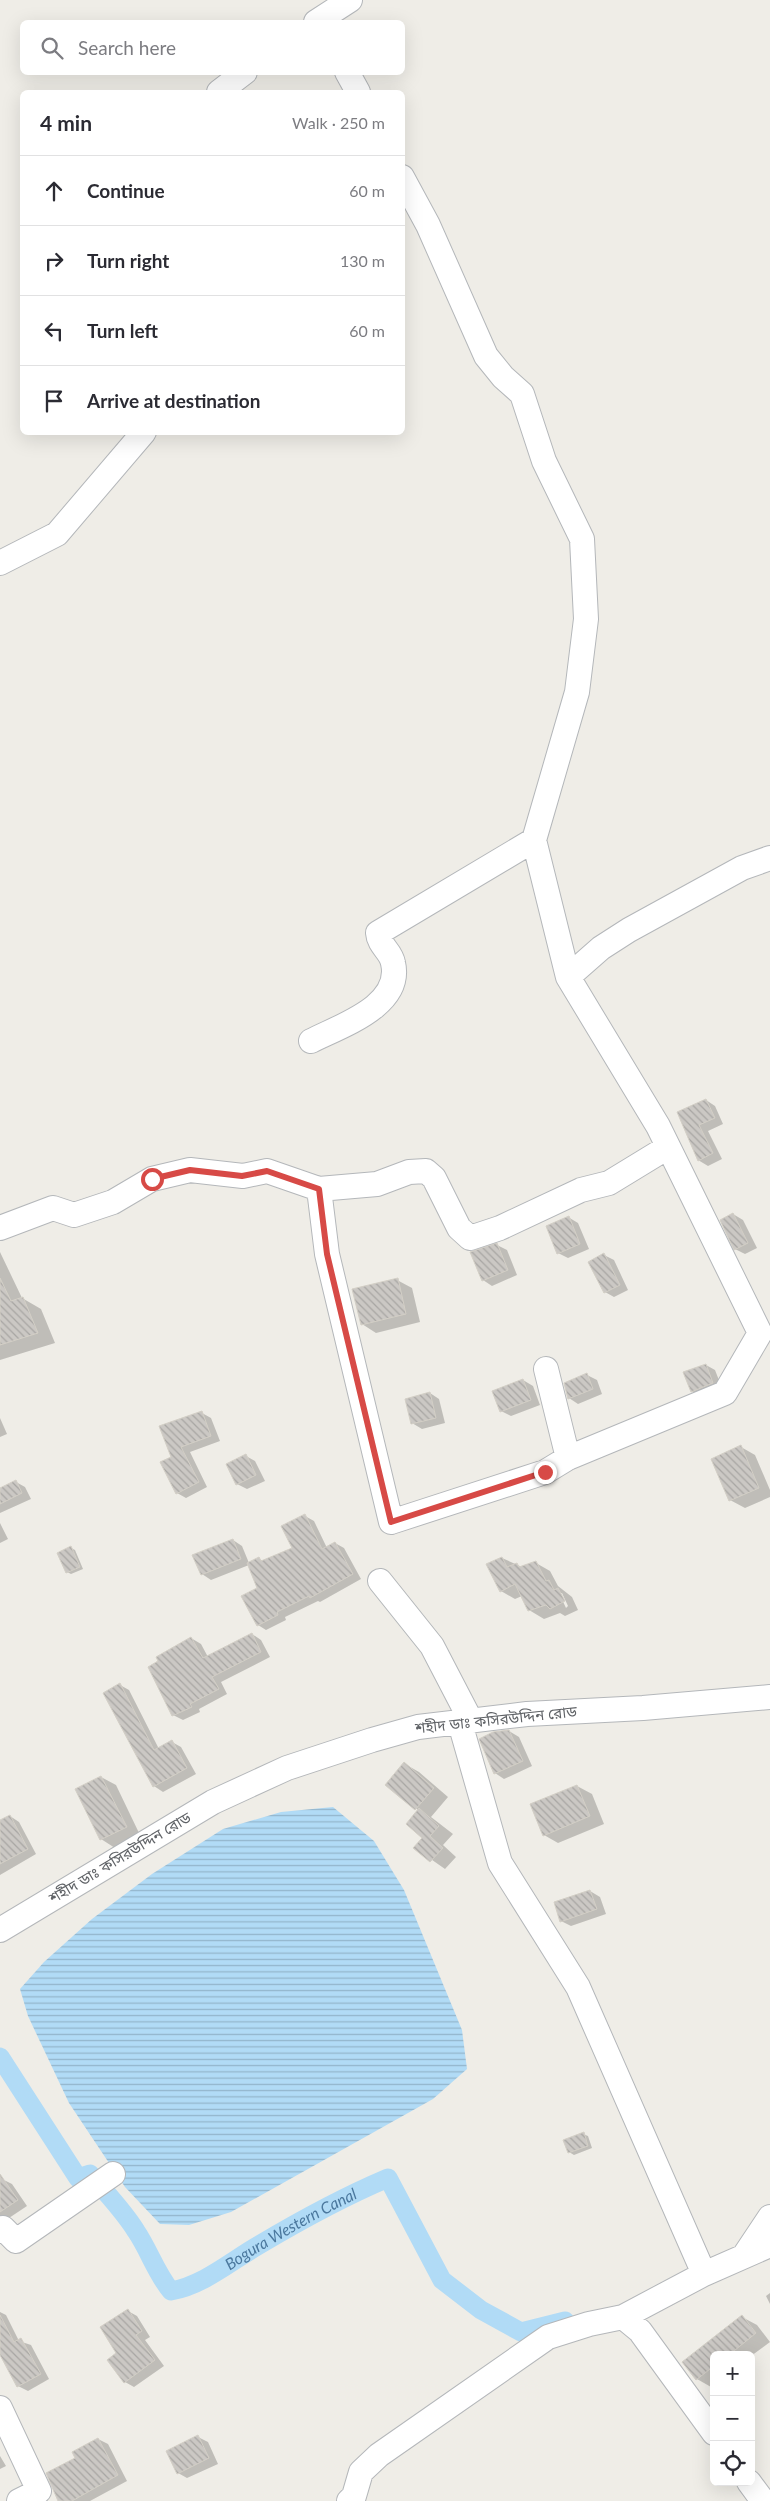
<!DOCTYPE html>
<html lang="en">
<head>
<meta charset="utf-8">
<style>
  :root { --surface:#fff; --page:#f2f2f3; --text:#2b2b33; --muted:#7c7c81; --line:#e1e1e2 }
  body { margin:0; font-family:Lato,"Noto Sans Bengali",sans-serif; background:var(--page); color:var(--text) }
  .controls { position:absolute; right:15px; bottom:15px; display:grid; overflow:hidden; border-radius:8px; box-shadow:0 5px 20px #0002 }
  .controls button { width:45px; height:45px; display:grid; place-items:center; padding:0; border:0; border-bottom:1px solid var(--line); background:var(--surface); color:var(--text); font:25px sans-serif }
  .stop { position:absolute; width:15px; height:15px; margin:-11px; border:4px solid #d74a46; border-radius:50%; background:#fff }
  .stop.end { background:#d74a46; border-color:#fff; box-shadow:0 1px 5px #0008 }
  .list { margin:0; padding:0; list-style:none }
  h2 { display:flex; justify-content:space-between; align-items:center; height:65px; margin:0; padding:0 20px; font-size:21px }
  h2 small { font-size:16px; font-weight:400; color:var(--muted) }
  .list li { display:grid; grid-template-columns:32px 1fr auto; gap:15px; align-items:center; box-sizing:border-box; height:70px; padding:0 20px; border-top:1px solid var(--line) }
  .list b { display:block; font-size:19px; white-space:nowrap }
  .list em { font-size:16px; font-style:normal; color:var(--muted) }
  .icon { flex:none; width:28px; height:28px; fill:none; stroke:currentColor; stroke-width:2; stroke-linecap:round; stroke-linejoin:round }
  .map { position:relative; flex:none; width:770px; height:2501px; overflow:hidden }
  .search { position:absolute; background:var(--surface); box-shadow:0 5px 20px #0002; left:20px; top:20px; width:385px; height:55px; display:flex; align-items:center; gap:12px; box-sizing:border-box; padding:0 18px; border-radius:8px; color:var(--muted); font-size:19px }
  .panel { position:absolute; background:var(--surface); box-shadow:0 5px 20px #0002; left:20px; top:90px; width:385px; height:345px; border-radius:8px }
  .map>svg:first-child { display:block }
</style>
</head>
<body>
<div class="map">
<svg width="770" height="2501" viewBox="0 0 770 2501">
  <defs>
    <pattern id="water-rules" width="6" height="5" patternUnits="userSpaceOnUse" patternTransform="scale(1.25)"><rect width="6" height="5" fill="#b1dbf6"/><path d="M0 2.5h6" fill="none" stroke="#93b5cb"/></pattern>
    <pattern id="building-back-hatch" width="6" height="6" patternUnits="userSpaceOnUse" patternTransform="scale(1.25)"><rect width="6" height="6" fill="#cbc8c4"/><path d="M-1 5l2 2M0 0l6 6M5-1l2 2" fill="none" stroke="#a8a6a3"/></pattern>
  </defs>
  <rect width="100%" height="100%" fill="#efede7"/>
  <!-- water -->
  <path fill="url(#water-rules)" d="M333,1807l41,34 30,49 58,140 5,39 -34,30 -202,113 -42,13 -29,-1 -35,-37 -56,-84 -41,-87 -8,-27 24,-27 48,-43 60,-45 71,-45 58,-17z"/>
  <!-- shadow -->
  <path fill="#0003" fill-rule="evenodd" d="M706,1100l9,6 8,18 -15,7 14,28 -14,7 -10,-6 -9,-20z
    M733,1214l10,6 14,28 -12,6 -10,-5z
    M568,1217l10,6 11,26 -21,9 -10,-5z
    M497,1245l10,5 10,25 -25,11 -9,-6z
    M0,1252l22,46 19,11 14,34 -55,17z
    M604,1255l10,5 14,30 -14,7 -9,-5z
    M397,1280l15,8 8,34 -44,11 -14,-9z
    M706,1365l9,5 7,18 -21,9 -9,-6z
    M587,1375l10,5 5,14 -24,10 -9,-6z
    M523,1380l10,6 7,19 -29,11 -10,-5z
    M430,1393l9,6 6,24 -23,6 -10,-6z
    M202,1413l9,5 9,23 -30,11 17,35 -21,11 -9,-5 -4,-36z
    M0,1418l7,16 -7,3z
    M741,1447l14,8 15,35v7l-25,11 -15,-8z
    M246,1456l9,5 10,20 -18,8 -10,-5z
    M16,1482l9,5 6,12 -31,14v-24z
    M305,1516l9,5 13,27 8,-5 9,5 17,31 -41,23 -2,-1 -33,16 1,3 -20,10 -8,-5 1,-37 -10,-23 -38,15 -9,-6 31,-34 9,6 7,17 10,-4 4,2 31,-13z
    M0,1523l8,16 -8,4z
    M71,1548l4,2 8,19 -12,5 -4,-2z
    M502,1558l20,9 14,-4 14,8 8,15 14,11 6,13 -13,6 -5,-3 -16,6 -15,-9 -7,-14 -7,3 -14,-8zM559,1593h3l6,13 -2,2z
    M252,1634l9,6 9,17 -49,25 6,12 -28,15 1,3 -17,8 -10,-5 18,-77 10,6 7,13z
    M120,1685l9,5 30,59 13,-7 9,5 15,27 -33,18 -9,-6z
    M509,1731l10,6 13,29 -28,13 -9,-6z
    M405,1764l14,8 29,25 -17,20 22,17 -10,11 13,12 -11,12 -30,-21 9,-10 -5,-27 -32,-27z
    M101,1777l15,8 24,50 -25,13 -14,-9z
    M577,1786l15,8 12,30 -46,19 -14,-8z
    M10,1816l9,6 17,32 -36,21v-54z
    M590,1891l10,6 6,17 -35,12 -10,-5z
    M583,2134l5,2 4,12 -18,7 -5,-3z
    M2,2179l10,5 15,22 -27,18v-44z
    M770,2293v11l-4,-8z
    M128,2311l9,5 13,21 -5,3 19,26 -30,21 -9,-5 -7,-28z
    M0,2312l6,3 13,26 12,4 18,34 -21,12 -10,-5 -18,-34z
    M742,2317l15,8 13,17 -19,14 -37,-1v31l-3,1 -14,-8 -13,-16z
    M198,2437l10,5 10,22 -31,14 -9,-5z
    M98,2439l10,5 19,37 -37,20h-30z
    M0,2456l6,10 -6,3z"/>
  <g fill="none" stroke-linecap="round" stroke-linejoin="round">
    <!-- canal -->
    <path stroke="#b1dbf6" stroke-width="19" id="s1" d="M0,2057l78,121 12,-4c15,18 33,36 46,57 13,19 20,42 35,60 33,-6 60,-30 88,-46 42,-25 84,-48 129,-67l54,102 39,30 40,22 44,-11"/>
  </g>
  <!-- building -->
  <path fill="url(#building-back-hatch)" stroke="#d3cfc6" d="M706,1099l9,19 -16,7 14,28 -15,8 -21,-49z
    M733,1213l15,30 -14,7 -14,-30z
    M569,1216l11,28 -23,10 -11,-28z
    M497,1243l11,27 -26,11 -12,-29z
    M604,1253l16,32 -16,8 -16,-31z
    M0,1278l11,23 12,-4 15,36 -38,12z
    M398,1278l8,36 -45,11 -9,-36z
    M706,1364l7,19 -22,9 -8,-20z
    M587,1373l6,16 -25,10 -4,-16z
    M523,1379l8,21 -31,12 -8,-21z
    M430,1392l6,26 -25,6 -6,-25z
    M202,1411l9,25 -30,11 18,35 -23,12 -16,-32 11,-5 -12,-31z
    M741,1445l18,43 -30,13 -18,-42z
    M246,1454l10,21 -20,10 -10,-21z
    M16,1480l6,13 -22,11v-16z
    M305,1514l17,35 13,-7 18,32 -43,24 -1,-2 -32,16 1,3 -21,11 -16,-30 16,-8 -10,-25 12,-6 2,4 31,-13 -11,-22z
    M233,1539l8,20 -40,16 -9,-20z
    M71,1546l9,21 -14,6 -9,-20z
    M502,1557l5,10 10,-4 2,4 17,-6 10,20 3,-1 5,10 4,-2 7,13 -15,8 -4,-4 -18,6 -13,-27 -15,8 -14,-28z
    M252,1633l9,19 -49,25 7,12 -29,15 2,3 -20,9 -24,-49 10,-6 -2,-4 35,-20 12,21z
    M120,1683l34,67 18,-10 15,28 -34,19 -50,-94z
    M509,1730l14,31 -29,13 -15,-35 14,-7z
    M404,1762l30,26 -19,22 -30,-25z
    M101,1776l26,51 -27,13 -25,-51z
    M577,1785l13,31 -47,20 -13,-32z
    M419,1808l20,18 -9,10 13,12 -13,14 -17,-14 9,-10 -16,-14z
    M10,1815l18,34 -28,15v-44z
    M590,1890l7,19 -37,13 -6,-20z
    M584,2132l4,14 -20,7 -5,-13z
    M0,2174l18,26 -18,12z
    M128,2309l14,22 -6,4 19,25 -31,23 -17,-23 9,-7 -16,-26z
    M0,2315l14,27 7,-4 20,36 -24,13 -17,-32z
    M742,2315l14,18 -27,22h-15v11l-18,14 -14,-18z
    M198,2435l11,23 -32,16 -11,-23z
    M98,2438l20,37 -46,26h-14l-12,-28 29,-15 -3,-6z"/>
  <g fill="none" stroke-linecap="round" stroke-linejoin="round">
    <defs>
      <path id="minor" d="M316,22l34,-22
        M347,72l11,20
        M219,92l26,-20
        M0,563l57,-29 87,-102
        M568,977l33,-29 28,-18 113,-62 28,-10
        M311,1041c29,-15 92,-35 82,-78 -2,-12 -14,-17 -15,-30l156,-93
        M319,1189l8,65 64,268 154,-50 23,-14 157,-65 35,-60 -102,-207 -90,-149 -34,-137 43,-148 9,-73 -4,-80 -38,-78 -22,-67 -19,-17 -17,-21 -58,-131 -26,-48
        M0,1228l53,-20 21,7 39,-13 39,-23 38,-9 53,6 24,-5 52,18 58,-5 32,-12 17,-1 8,7 25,50 11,10 30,-10 81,-38 28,-7 59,-36
        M546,1369l22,89
        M380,1581l52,65 39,75
        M460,1723l40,140 78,124 126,287
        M0,1930l213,-128 74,-34 85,-28 46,-13 109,-13 116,-6 127,-11
        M0,2231l3,-3 13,13 97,-67
        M744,2256l26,-39
        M623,2317l17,14 74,102
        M0,2408l39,83 -20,10
        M749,2482l14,19
        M349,2501l5,-5 7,-24 18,-17 169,-118 41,-13 34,-7 81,-43 66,-29"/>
    </defs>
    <!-- minor casing -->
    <use href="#minor" stroke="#b4b7ba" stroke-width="26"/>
    <!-- minor -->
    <use href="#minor" stroke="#fff" stroke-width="24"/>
  </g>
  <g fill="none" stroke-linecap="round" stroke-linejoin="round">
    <!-- route -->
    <path stroke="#d74a46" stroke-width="6" d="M152,1179l38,-9 52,6 25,-5 52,18 8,65 64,268 154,-50"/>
  </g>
  <g text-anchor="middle" stroke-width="4" stroke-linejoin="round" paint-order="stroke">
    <!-- street labels -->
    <g font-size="15" fill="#5f6266" stroke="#fff">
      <text transform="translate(496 1720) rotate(-6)" y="5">শহীদ ডাঃ কসিরউদ্দিন রোড</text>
      <text transform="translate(120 1858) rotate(-31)" y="5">শহীদ ডাঃ কসিরউদ্দিন রোড</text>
    </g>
    <!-- water labels -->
    <g font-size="16" font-style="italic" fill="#4b789e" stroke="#fff">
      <text dy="6" stroke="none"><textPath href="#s1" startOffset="435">Bogura Western Canal</textPath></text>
    </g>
  </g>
</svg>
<div class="controls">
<button>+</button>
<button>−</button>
<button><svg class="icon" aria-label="locate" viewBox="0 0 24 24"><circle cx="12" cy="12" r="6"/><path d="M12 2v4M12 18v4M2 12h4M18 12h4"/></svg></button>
</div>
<div class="stop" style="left:152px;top:1179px"></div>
<div class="stop end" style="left:545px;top:1472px"></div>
<div class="search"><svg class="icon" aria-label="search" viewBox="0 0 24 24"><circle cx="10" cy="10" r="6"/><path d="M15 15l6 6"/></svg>Search here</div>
<section class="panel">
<h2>4 min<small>Walk · 250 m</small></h2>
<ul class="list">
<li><svg class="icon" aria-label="ahead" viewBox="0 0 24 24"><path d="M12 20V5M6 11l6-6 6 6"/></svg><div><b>Continue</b></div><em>60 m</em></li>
<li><svg class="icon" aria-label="right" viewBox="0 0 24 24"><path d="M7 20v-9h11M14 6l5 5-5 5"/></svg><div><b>Turn right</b></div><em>130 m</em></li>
<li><svg class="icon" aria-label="left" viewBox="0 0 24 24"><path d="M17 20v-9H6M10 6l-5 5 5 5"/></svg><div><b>Turn left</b></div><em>60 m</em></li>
<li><svg class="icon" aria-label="arrive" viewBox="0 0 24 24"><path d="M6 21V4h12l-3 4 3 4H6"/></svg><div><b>Arrive at destination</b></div></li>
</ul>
</section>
</div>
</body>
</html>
